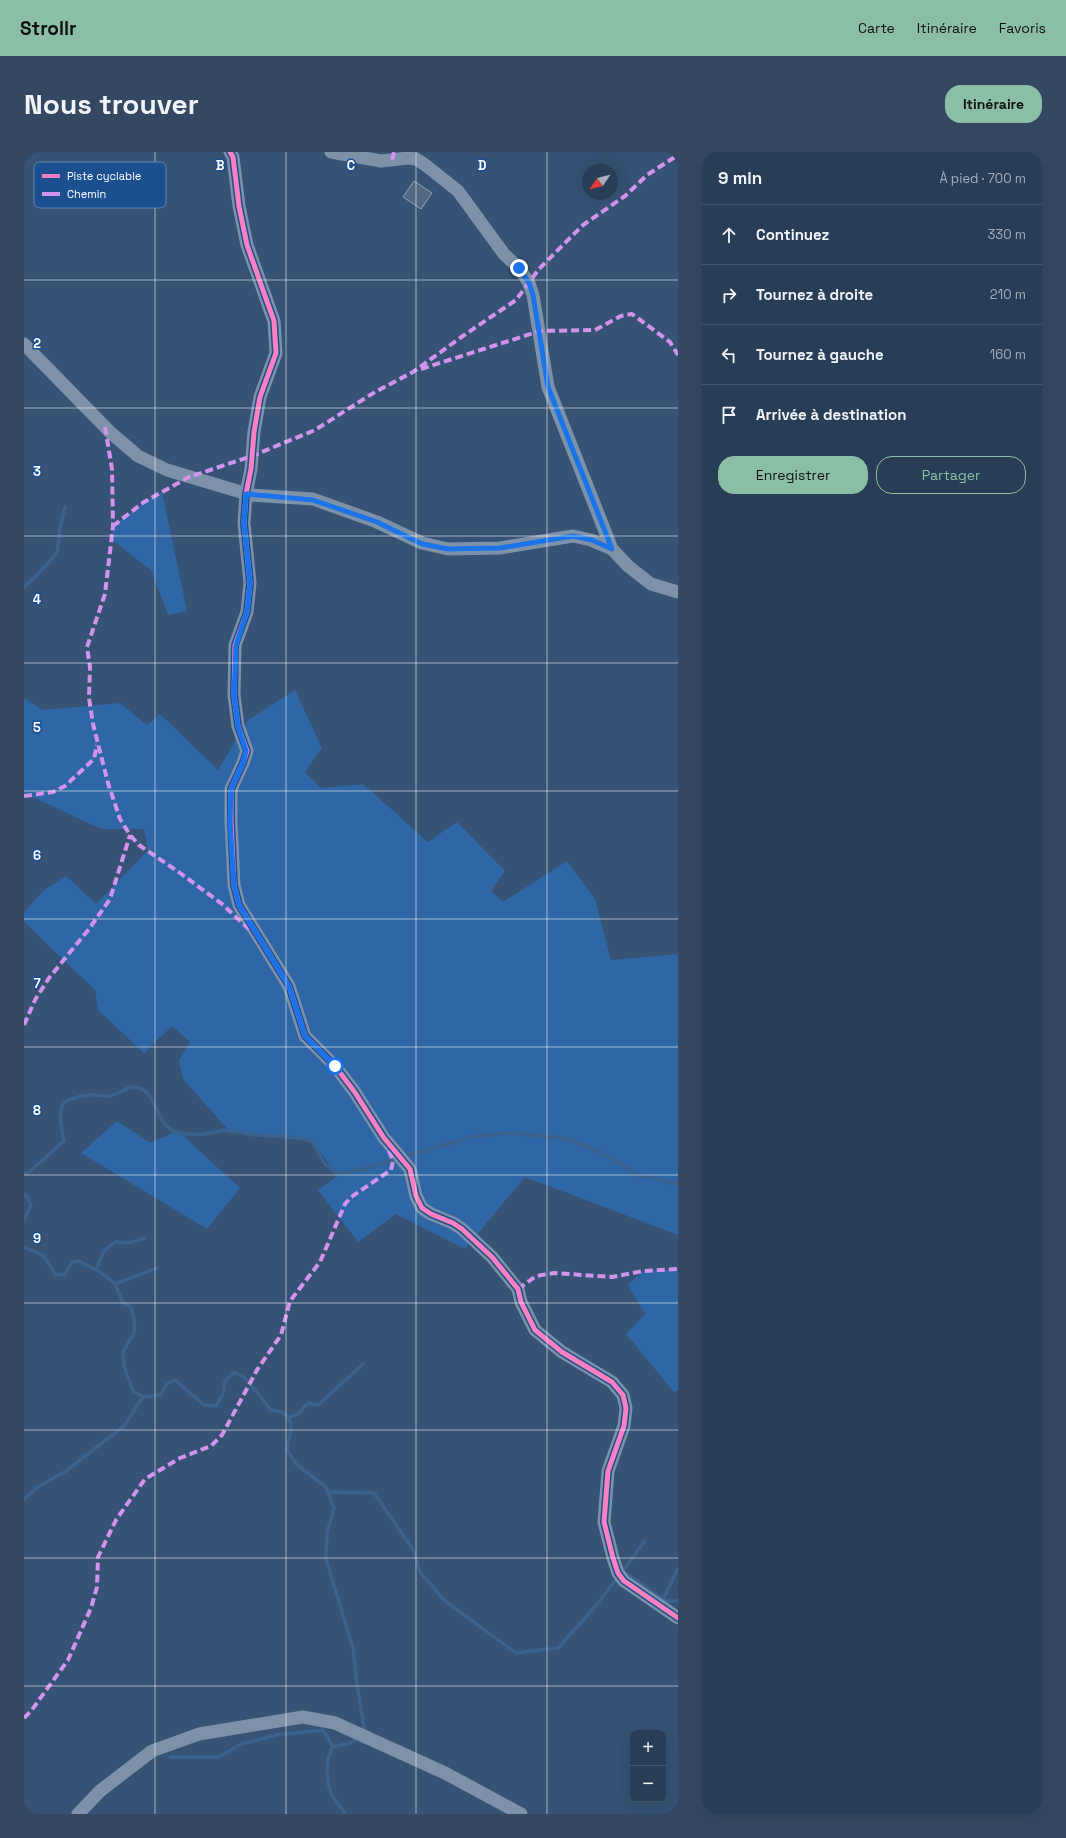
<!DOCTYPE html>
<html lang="fr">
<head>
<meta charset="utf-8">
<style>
  :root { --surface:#283e57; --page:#344961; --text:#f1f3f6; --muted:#a5aeba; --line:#44576d; --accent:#8abfa5 }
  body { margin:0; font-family:"Space Grotesk",sans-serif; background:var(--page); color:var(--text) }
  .controls { position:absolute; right:12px; bottom:12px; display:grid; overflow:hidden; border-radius:8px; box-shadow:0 4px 16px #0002 }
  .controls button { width:36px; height:36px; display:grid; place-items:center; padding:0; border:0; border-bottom:1px solid var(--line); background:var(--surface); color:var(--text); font:20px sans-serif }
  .compass { position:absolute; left:558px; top:12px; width:36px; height:36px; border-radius:50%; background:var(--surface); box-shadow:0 4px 16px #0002; rotate:235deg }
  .stop { position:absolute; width:12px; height:12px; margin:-9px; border:3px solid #1a73e8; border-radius:50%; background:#fff }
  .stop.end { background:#1a73e8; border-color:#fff; box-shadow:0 1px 4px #0008 }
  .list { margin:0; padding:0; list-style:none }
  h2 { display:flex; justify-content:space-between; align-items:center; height:52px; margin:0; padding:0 16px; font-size:17px }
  h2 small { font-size:13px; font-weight:400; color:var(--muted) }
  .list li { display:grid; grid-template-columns:26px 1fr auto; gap:12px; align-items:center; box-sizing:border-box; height:60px; padding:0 16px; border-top:1px solid var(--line) }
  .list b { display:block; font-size:15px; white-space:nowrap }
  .list em { font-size:13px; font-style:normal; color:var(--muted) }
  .actions { display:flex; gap:8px; padding:12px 16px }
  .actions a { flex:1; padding:9px 0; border:1px solid var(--accent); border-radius:16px; text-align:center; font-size:14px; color:var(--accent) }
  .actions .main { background:var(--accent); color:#111 }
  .icon { flex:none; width:22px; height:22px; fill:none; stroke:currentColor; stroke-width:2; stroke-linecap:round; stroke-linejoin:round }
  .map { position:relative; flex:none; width:654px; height:1662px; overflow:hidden; border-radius:16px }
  header { display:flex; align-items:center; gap:24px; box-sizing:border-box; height:56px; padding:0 20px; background:var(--accent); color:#111 }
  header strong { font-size:19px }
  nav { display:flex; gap:22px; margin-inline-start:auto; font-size:14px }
  .intro { display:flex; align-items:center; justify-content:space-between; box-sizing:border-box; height:96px; padding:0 24px }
  h1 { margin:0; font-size:28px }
  .button { padding:10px 18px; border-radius:16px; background:var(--accent); color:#111; font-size:14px; font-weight:700 }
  main { display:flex; gap:24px; padding:0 24px }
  aside { flex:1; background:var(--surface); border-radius:16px; box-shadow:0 4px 16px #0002 }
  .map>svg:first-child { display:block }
</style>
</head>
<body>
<header>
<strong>Strollr</strong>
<nav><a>Carte</a><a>Itinéraire</a><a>Favoris</a></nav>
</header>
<div class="intro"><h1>Nous trouver</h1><a class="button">Itinéraire</a></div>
<main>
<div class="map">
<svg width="654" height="1662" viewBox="0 0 654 1662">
  <rect width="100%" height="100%" fill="#365274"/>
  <!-- green -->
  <path fill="#2f66a5" d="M138,340l25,119 -19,4 -17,-45 -39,-30 1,-14 31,-24z
    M271,538l27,58 -17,24 16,16 42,-4 65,58 29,-20 48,49 -14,20 12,11 64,-41 28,38 16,61 67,-6v281l-153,-58 -60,72 -69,-35 -38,28 -40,-52 20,-14 -26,-35 -15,-4 -68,-6 -46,-52 -4,-19 11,-18 -18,-16 -28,27 -46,-43 -3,-20 -71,-68v-10l20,-22 22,-14 30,28 52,-54 -4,-21h-43l-77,-36v-95l19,12 77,-7 27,22 13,-11 58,56 30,-50z
    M93,969l33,22 28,-12 62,57 -33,41 -126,-76z
    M654,1117v121l-4,2 -48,-58 19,-20 -17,-29 15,-14z"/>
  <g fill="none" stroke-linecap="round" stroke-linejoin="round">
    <!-- stream -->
    <path stroke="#3b618d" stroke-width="3.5" d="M0,435l13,-12 20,-22 3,-25 5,-21
      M378,1005l74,-21 35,-3 56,6 33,13 37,23 41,9
      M0,1021h4l36,-32c-5,-29 -11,-42 25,-46 7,-1 15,2 22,1 9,-2 18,-12 28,-8 20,6 15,40 41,45 8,2 22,2 30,0 4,0 8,-2 12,-3 10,0 22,4 33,5 19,1 38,1 57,6l12,22 13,11 24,-4 36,-11
      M0,1043h2l5,10 -7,15
      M0,1095l19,8 13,20 9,-1 7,-12 7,-1 21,11 15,12 8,19 8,4 3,11 1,13 -12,21 1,14 9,25 10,6 17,-2 7,-11 8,-4 29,25 12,1 7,-12 2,-13 9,-9 11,6 26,32 11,2 7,5 2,11 -4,22 9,14 30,23 8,21 -7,25 -1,26 27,89 4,36 7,43 -3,6
      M72,1118l8,-19 11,-9 13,1 17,-5
      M91,1132l42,-16
      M265,1265l9,-3 10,-11 10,2 45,-41
      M303,1340l47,1 40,58 6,21 24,28 72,53 42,-5 36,-40 24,-31
      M0,1347l14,-12 28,-16 58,-45 19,-29
      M598,1420l22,-30
      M600,1420l42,29h12
      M639,1448l15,-32
      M146,1605h49l22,-13 36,-9 46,-5 10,17
      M321,1662c-4,-7 -10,-14 -14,-21 -5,-14 -6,-34 2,-46l17,-4 8,-5"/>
  </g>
  <!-- building -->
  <path fill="#526984" stroke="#92a2b6" d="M390,29l18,12 -11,16 -18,-12z"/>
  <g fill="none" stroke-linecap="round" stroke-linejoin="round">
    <!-- minor -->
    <path stroke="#7d92a8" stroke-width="13" d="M206,0l3,5 6,49 8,39 27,76 2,32 -16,44 -6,35 -3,37 -5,25 -2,29 6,60 -3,29 -12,33 -1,50 4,31 9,25 -4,12 -12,26v33l3,63 5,20 50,81 16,50 30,30 19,25 30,47 26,31 6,27 6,12 9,6 22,9 9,6 30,28 26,32 3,13 14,28 27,22 50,30 11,13 3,13 -2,18 -16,45 -4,51 9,36 5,15 6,8 54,37
      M307,0l50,9 27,-3 8,1 8,5 34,27 46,63 15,14 10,15 4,12 15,92 64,162 16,17 23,18 27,8
      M0,192l87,89 27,23 29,14 84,25 62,4 64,23 45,21 26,6 52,-1 73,-12 18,4 21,9
      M54,1662l22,-23 52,-40 47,-17 104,-17 32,6 110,50 76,41"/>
    <!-- quiet -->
    <path stroke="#d193ec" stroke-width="4" stroke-dasharray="8 4" stroke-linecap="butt" d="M368,8l2,-8
      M397,217l119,-38 55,-1 26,-14 11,-2 38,28 8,13
      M81,275l7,42 1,57 -8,68 -18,53 3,20 -1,31 4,26 15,59 12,36 10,16 9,10 41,28 42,31 30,28
      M89,374l31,-24 45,-25 63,-21 63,-26 60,-38 38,-20 47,-34 56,-38 23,-31 44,-44 42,-29 22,-21 31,-20
      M0,644l29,-4 12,-6 29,-27 3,-14
      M0,873l11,-25 14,-22 40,-49 21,-30 20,-64
      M494,1137l18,-13 18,-3 58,4 31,-6 35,-2
      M0,1566l7,-7 37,-51 23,-52 6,-21 1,-30 18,-37 29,-41 35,-21 31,-12 11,-11 35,-65 24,-35 9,-34 30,-39 25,-58 6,-7 40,-27 2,-9 -6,-15"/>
    <defs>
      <path id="cycleway" d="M206,0l3,5 6,49 8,39 27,76 2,32 -16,44 -6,35 -3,37 -5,25 -2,29 6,60 -3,29 -12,33 -1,50 4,31 9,25 -4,12 -12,26v33l3,63 5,20 50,81 16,50 30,30 19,25 30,47 26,31 6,27 6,12 9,6 22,9 9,6 30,28 26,32 3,13 14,28 27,22 50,30 11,13 3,13 -2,18 -16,45 -4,51 9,36 5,15 6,8 54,37"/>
    </defs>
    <!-- cycleway casing -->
    <use href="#cycleway" stroke="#1b4f8f" stroke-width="8"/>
    <!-- cycleway -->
    <use href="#cycleway" stroke="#ff80c0" stroke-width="5"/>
  </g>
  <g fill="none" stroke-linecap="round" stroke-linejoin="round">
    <!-- route -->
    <path stroke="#1a73e8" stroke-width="5" d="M311,914l-30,-30 -16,-50 -50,-81 -5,-20 -4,-63 1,-33 12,-26 3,-12 -8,-25 -4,-31 2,-50 11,-33 3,-29 -6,-60 2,-29 67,6 64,22 45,22 26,5 52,-1 73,-12 19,4 20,9 -64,-162 -15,-92 -4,-12 -10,-15"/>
  </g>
  <!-- grid -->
  <path fill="none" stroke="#fff" stroke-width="1" stroke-opacity="0.55" d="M131,0v1662M262,0v1662M392,0v1662M523,0v1662M0,128h654M0,256h654M0,384h654M0,511h654M0,639h654M0,767h654M0,895h654M0,1023h654M0,1151h654M0,1278h654M0,1406h654M0,1534h654"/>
  <!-- legend -->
  <rect x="10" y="10" width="132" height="46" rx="6" fill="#1b4f8f" stroke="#5f84b1" stroke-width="1"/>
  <rect x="18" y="22" width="18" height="4" fill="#ff80c0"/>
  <rect x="18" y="40" width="18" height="4" fill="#d193ec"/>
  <g font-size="11" fill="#fff">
    <text x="43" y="28">Piste cyclable</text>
    <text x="43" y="46">Chemin</text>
  </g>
  <g font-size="13" text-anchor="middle" font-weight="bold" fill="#fff" stroke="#1b4f8f" stroke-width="3" stroke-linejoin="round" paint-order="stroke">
    <text x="196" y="18">B</text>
    <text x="327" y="18">C</text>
    <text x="458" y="18">D</text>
    <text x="13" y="196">2</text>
    <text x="13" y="324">3</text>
    <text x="13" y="452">4</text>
    <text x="13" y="580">5</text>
    <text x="13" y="708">6</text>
    <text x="13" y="836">7</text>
    <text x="13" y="963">8</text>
    <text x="13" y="1091">9</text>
  </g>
</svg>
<div class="controls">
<button>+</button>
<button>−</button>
</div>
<svg class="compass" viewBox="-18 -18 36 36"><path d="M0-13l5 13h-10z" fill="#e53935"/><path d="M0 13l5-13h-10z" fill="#a5aeba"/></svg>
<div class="stop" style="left:311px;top:914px"></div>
<div class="stop end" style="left:495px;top:116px"></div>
</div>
<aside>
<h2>9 min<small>À pied · 700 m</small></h2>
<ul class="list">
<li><svg class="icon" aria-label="ahead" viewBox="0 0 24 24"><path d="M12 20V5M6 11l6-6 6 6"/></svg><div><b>Continuez</b></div><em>330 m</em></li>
<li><svg class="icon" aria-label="right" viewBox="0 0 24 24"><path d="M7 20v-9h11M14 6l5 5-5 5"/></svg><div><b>Tournez à droite</b></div><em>210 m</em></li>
<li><svg class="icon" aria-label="left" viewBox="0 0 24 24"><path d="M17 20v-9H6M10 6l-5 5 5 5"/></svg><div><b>Tournez à gauche</b></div><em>160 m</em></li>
<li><svg class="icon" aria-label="arrive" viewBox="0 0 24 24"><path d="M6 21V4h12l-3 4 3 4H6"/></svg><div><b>Arrivée à destination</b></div></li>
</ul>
<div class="actions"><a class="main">Enregistrer</a><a>Partager</a></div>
</aside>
</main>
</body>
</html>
